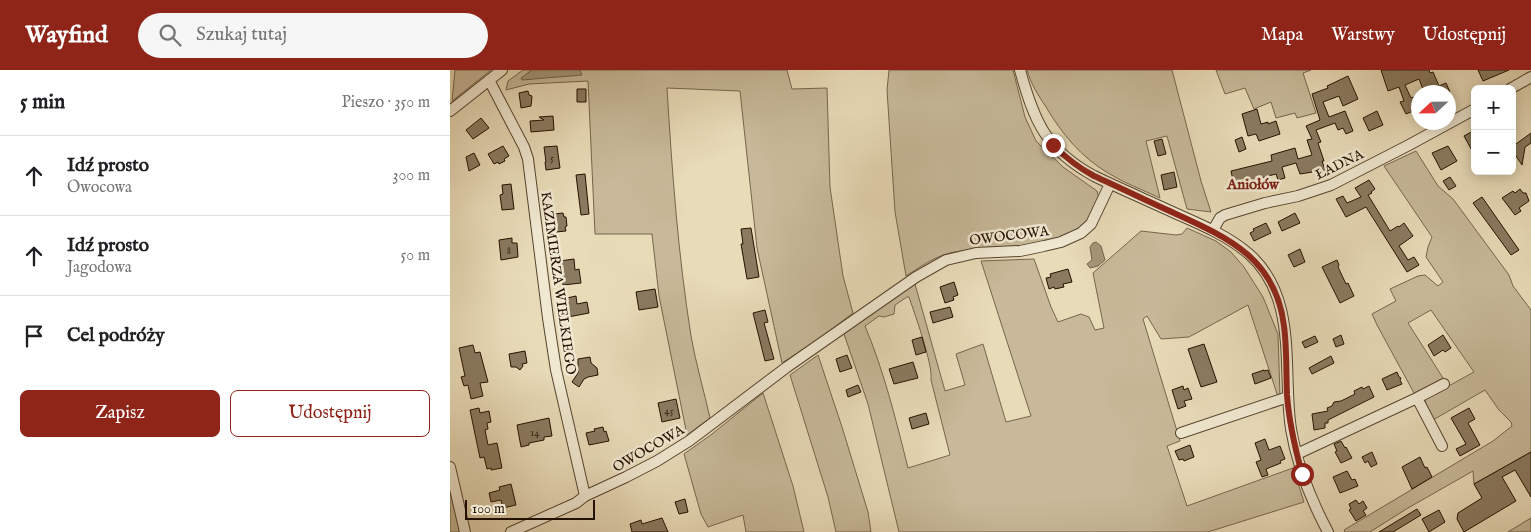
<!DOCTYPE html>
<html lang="pl">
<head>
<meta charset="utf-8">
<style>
  :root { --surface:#fff; --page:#f6f6f6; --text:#202124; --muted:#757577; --line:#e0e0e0; --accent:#8f2418 }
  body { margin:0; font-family:"IM FELL English",serif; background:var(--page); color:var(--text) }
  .controls { position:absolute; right:15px; top:15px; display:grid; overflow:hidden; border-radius:8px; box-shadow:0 2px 12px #0003 }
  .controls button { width:45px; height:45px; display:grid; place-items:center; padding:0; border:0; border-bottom:1px solid var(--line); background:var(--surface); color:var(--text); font:25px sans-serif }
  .compass { position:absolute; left:961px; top:15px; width:45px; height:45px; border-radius:50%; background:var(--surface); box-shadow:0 2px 12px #0003; rotate:248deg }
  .scale { position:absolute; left:15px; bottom:12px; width:130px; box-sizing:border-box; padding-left:5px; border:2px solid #251100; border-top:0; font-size:14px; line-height:18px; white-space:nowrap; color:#251100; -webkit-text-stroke:4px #f0e8d1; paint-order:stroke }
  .stop { position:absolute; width:15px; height:15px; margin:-11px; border:4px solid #8f2418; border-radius:50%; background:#fff }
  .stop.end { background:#8f2418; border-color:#fff; box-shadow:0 1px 5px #0008 }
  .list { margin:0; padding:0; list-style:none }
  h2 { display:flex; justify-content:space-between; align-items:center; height:65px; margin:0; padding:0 20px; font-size:21px }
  h2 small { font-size:16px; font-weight:400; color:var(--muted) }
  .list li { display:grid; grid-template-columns:32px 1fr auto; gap:15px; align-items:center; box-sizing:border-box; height:80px; padding:0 20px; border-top:1px solid var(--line) }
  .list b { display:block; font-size:19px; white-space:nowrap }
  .list p { margin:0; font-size:16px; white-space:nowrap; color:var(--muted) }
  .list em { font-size:16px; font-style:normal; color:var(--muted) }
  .actions { display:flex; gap:10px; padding:15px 20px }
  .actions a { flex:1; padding:11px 0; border:1px solid var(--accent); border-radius:8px; text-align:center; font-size:18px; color:var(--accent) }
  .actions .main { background:var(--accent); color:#fff }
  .icon { flex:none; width:28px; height:28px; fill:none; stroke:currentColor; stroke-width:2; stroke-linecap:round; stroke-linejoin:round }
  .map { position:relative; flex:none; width:1081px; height:462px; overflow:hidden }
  header { display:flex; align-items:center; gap:30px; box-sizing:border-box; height:70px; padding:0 25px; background:var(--accent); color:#fff }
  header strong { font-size:24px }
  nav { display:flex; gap:28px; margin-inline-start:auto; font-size:18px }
  .search { width:350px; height:45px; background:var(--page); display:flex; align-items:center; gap:12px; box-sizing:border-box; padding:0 18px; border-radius:28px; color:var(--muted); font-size:19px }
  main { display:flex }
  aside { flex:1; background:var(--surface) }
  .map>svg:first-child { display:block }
</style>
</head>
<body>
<header>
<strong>Wayfind</strong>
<div class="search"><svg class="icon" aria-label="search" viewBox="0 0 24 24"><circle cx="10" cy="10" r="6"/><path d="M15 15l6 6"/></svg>Szukaj tutaj</div>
<nav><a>Mapa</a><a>Warstwy</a><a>Udostępnij</a></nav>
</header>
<main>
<aside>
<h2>5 min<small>Pieszo · 350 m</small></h2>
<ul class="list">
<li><svg class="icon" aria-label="ahead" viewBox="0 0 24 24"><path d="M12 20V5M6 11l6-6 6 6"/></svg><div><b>Idź prosto</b><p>Owocowa</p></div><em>300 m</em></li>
<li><svg class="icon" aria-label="ahead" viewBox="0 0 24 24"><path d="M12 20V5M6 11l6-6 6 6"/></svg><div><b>Idź prosto</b><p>Jagodowa</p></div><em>50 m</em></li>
<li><svg class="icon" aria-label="arrive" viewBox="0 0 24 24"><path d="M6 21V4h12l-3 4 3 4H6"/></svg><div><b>Cel podróży</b></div></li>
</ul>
<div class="actions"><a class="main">Zapisz</a><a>Udostępnij</a></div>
</aside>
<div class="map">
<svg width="1081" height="462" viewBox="0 0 1081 462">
  <rect width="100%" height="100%" fill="#e8dbb8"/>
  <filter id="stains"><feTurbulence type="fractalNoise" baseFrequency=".004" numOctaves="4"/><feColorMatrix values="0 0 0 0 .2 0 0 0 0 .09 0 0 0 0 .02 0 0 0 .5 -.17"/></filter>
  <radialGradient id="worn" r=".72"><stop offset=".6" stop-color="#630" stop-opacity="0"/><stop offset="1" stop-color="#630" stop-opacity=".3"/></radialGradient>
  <!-- green -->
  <path fill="#c7b999" stroke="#76654c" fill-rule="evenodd" d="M5,0h36l-39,31z
    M73,0h9l-10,8 59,-4 -1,-4h207l5,19 35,-1 3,99 13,89 10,37 -37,28 -34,22 -25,-115 -17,-157 -73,-3c5,83 11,166 24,248 5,28 13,55 19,82l-23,17 -28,-139 -7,-62h-57l-7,-153 -59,3 -23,6 2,-9z
    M439,0h124l12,47 11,24 27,26 34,24 2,7c-3,6 -6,15 -10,20 -28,35 -99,26 -139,35 -16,4 -30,14 -44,23l-11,-64 -8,-122z
    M577,0h145l29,111 10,31 -24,-3 -20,-73 -21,5 14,57c-17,-8 -36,-15 -52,-25 -27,-16 -46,-39 -62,-66 -8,-12 -15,-23 -19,-37z
    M766,0h95l-8,3 13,40 -19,5 -2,-5 -19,5 -5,-16 -17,7 -9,-21 -20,6z
    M966,81l22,35 15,13 56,76 4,11 18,24v142l-57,32 -1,-13 -65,37 -38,24h-25l-1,-2 149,-89 19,-15 -1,-4 -12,-12 -14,-20 -52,30 -7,-15 -1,-6 49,-27 -43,-62 -23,13 35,55 -29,15 -37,-68 -5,-11 24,-13 -6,-12 28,-13 7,-1 13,11 5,-4 -17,-25 2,-10 4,-10 -48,-71z
    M737,158l29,13 15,11 13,15 19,30 15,37 2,62 -2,1 -30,-92 -59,32 -28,2 -14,-23 -4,3 37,122 -13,5 20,60 106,-38 11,34 -96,30h-309l-31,-128 -24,-70 18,-14 53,-36 30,107 20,-6 -9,-31 27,-10 23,78 25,-6 -50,-155 53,-2 17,48 7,15 23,-8 8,3 6,13 9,-2 -11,-55 48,-42 35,4 6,-1zM457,227h2c6,18 24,67 22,83l19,75 -42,13c-12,-48 -24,-97 -43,-142l14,-10 5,1 10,-3 1,-9z
    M368,285l24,72 26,85 3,20h-35l-8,-35 -38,-122z
    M313,323l30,93 11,46h-58l-3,-17 -35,12 -7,-13 -17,-60 28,-20z
    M0,414l11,48h-11z
    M1081,448v14h-23z"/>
  <!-- water -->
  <path fill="#a69679" stroke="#726149" d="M82,0h48l2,5 -60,5 -1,-2z
    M646,172l5,4 4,14 -7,6 -8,2 -3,-4 5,-4 -2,-13 3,-4z"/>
  <!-- building -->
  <path fill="#8a7a60" stroke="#251100" d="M931,0h48l1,3 3,-1 6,14 7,-3 4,9h-26l-5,-13 -14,6 6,13 3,-1 4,10v2l-12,5 -6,-12 4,-1 -5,-14 -11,4z
    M1028,0h31l-26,11z
    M898,6l10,23 -15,7 -4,-10 -16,6 6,15 16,-6 8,20 -7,3 -3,-6 -5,2 -3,-7 -19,7 5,12 -3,1 6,18h-2l3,9 -25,4 -4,-11 -14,4 3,11 -7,2 -2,-6 -42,11 -3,-14 41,-10 -1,-6 24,-7 3,11 14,-4 -5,-15 5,-1 -6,-13 14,-6 -8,-26 16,-6 -1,-2z
    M127,19h9v13h-9z
    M78,21l1,4 3,1 -1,10 -10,2 -2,-15z
    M807,39l4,15 7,-2v2l8,-3 4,13 -21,7 -3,-7 -8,2 -6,-22z
    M927,41l6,14 -14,6 -6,-13z
    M103,46l1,14 -23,2 -1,-11 14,-1 -5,-3z
    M31,48l8,10 -16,11 -7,-9z
    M1025,60v26l-11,-20z
    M1081,63v10l-6,4 -3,18 -10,-15v-3z
    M792,67l4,12 -7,3 -4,-12z
    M712,69l4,15 -8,2 -4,-15z
    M53,76l6,10 -5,3 1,2 -6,3 -1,-2 -4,2 -6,-10z
    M107,76l3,22 -14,2 -1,-8h1l-2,-15z
    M998,76l9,15 -16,9 -9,-17z
    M24,83l6,12 -11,6 -3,-14z
    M724,102l3,15 -13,3 -3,-15z
    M135,104l4,40 -8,1 -5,-40z
    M1000,107l6,9 -7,4 -6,-9z
    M919,110l6,9 -4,3 1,1 -4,2 22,36 8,-5 1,1 5,-4 9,13 -14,10 9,14 6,-3 5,8 -12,7 -41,-65 -20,10 -10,-18 7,-3 4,7 14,-6 -6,-9z
    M61,114l3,25 -12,1 -2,-15 3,-1 -1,-9z
    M1070,119l3,4h3l3,8 -10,7 2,3 -6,4 -13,-17 11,-7 2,2z
    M1032,127l37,53 -8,5 -38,-52z
    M113,143l1,4h2l1,9 -2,1 1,4 -10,1 -2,-18z
    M845,143l5,10 -18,8 -4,-9z
    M816,153l5,10 -17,8 -4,-8 4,-2 -1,-2z
    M301,158l8,49 -12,2 -6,-35h2l-2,-15z
    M62,168v5h5l1,14 -17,3 -2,-20z
    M850,179l5,13 -11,5 -6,-12z
    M124,189l1,11 4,-1 2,14 -18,2 -1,-10h-2l-2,-8 3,-1 -1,-5z
    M887,190l2,5 -1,2 8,17 2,-1 6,13 -14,7 -18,-36z
    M618,199l4,13 -9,2 1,3 -9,2 -1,-2 -5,2 -3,-11 5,-1 -1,-3z
    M504,212l4,13 -5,2 1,3 -9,3 -5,-16z
    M205,219l3,18 -19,3 -3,-18z
    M126,226l1,8 10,-2 2,11 -21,4 -2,-9h2l-1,-10z
    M500,237l3,10 -20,6 -3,-11z
    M315,240l3,12 -4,1 10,36 -9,2 -12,-48z
    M891,265l3,9 -8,3 -3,-8z
    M993,265l8,13 -6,4 -2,-2 -9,6 -6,-11z
    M865,266l3,6 -13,6 -3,-6z
    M472,267l4,15 -10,3 -4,-15z
    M754,274l13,38 -16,5 -13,-38z
    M23,275l2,8 5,-1 8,30 -8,1 3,13 -12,3 -3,-14 -4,1 -3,-9 4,-1 -6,-28z
    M75,281l2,12 -5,1 1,2 -3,4 -4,-3h-5l-2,-13z
    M397,285l5,13 -12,4 -4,-13z
    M881,286l3,7 -22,11 -3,-6z
    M140,287l1,6 6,5 1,7 -10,2 -4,2 -5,8 -7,-5 6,-9v-14z
    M463,292l5,16 -24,6 -5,-15z
    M814,300v1l4,-1 3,8 -16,6 -3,-10z
    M947,302l2,5 2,1 -1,2 2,4 -15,6 -5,-11z
    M408,315l3,7 -13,5 -2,-7z
    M733,316l1,4 4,-2 4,11 -8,2 2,5 -8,3 -6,-19z
    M919,316l5,11 -46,23v3h-3v5l-11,2 -2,-16 16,-3 -1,-3 5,-2 2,-4 7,-1 14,-7 -1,-3 8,-4 1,2z
    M226,329l4,19 -18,4 -4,-19z
    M29,338l1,5 9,-2 2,11 -4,1 1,6 -3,1 3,15 9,-2 5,25 -11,2v-2l-4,1 -3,-12 -4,1 -10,-48z
    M1019,338l6,11 -7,4 12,22 -20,11 -4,-7 10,-5 -15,-26z
    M476,343l3,11 -17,5 -3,-11z
    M99,348l3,18 -8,1v3l-15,3v2l-8,2 -4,-22z
    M153,357l1,5 2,-1 3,10 -20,4 -3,-12 9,-2 -1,-2z
    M815,369l4,11 11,-4 5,13 -5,2 1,2 -15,6 2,6 -6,2 -6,-15 5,-2 -6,-17z
    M891,371l4,7 1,-1 6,11 -11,5 -6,-11 2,-1 -3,-7z
    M740,375l4,12 -10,4 -1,-2 -4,1 -4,-9z
    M922,382l5,12 -6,3 -3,-6 -3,2 -3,-6z
    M1081,382v45l-16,-27 -13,7 14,24 -52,31 -7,-13 1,-6 24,-15 -8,-14z
    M970,387l5,11 2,-1 5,10 -20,12 -10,-22z
    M897,401l5,9 3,-1 3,7 -18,7 -7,-16z
    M61,414l5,21 -13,3 -2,-8 -10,2 -2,-9 11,-3 -1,-3z
    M235,429l3,13 -9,2 -4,-12z
    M906,430l3,4 4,-3 4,7 -4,3 3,4 -10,6 -7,-11 2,-1 -2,-5z
    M967,439l4,6 -28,17h-14z
    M989,440l6,12 -16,10 -7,-13z
    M212,448l6,14h-36l-2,-8 11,-4 1,4z"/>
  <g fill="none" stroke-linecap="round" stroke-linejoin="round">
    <defs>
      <path id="minor" d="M570,0c14,51 26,80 74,106 27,13 55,25 83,38 25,11 51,22 72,40 50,44 33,117 42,175 6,36 20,71 37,103
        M39,10l35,67 4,12 20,159 8,52 29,126
        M1060,19l21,-12
        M0,41l52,-41
        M763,160l7,-12 5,-3 40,-12 33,-7 33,-11 78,-40 66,-36
        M967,328l25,48
        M731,363l107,-36
        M847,384l120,-56 27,-14
        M0,397l15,65
        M61,462l65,-29 9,-7 41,-19 31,-16 32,-20 98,-74 129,-90 30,-17 30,-7 44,-2 24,-5 17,-4 20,-9 10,-9 19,-40"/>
    </defs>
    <!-- minor casing -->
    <use href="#minor" stroke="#56442e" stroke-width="12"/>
    <!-- minor -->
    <use href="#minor" stroke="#f0e8d1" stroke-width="10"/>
  </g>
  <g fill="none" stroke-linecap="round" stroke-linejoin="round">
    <!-- route -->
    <path stroke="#8f2418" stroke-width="6" d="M603,75c13,13 26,23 41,31 27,12 53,25 80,37 55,25 102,46 110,113 3,23 2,46 3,69 2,27 8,53 15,79"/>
  </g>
  <g text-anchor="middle" stroke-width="5" stroke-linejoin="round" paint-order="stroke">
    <!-- number labels -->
    <g font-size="11" fill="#3e2b18">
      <text x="102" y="91">5</text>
      <text x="59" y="184">8</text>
      <text x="219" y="344">45</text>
      <text x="85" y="366">14</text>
    </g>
    <!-- street labels -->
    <g font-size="14" fill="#251100" stroke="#f0e8d1">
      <text transform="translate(889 94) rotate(-26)" y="5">ŁADNA</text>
      <text transform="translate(559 165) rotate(-7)" y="5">OWOCOWA</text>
      <text transform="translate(109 213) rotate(82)" y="5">KAZIMIERZA WIELKIEGO</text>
      <text transform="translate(198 378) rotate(-30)" y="5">OWOCOWA</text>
    </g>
    <!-- neighbourhood labels -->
    <g font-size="15" font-weight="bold" fill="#7a1f14" stroke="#f0e8d1">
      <text x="803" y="119">Aniołów</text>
    </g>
  </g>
  <rect width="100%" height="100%" filter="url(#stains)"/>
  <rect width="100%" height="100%" fill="url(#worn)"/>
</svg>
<div class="controls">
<button>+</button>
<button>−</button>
</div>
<svg class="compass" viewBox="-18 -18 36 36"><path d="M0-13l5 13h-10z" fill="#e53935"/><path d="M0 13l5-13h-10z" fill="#757577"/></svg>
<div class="scale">100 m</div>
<div class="stop" style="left:852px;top:404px"></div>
<div class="stop end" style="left:603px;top:75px"></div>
</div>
</main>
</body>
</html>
